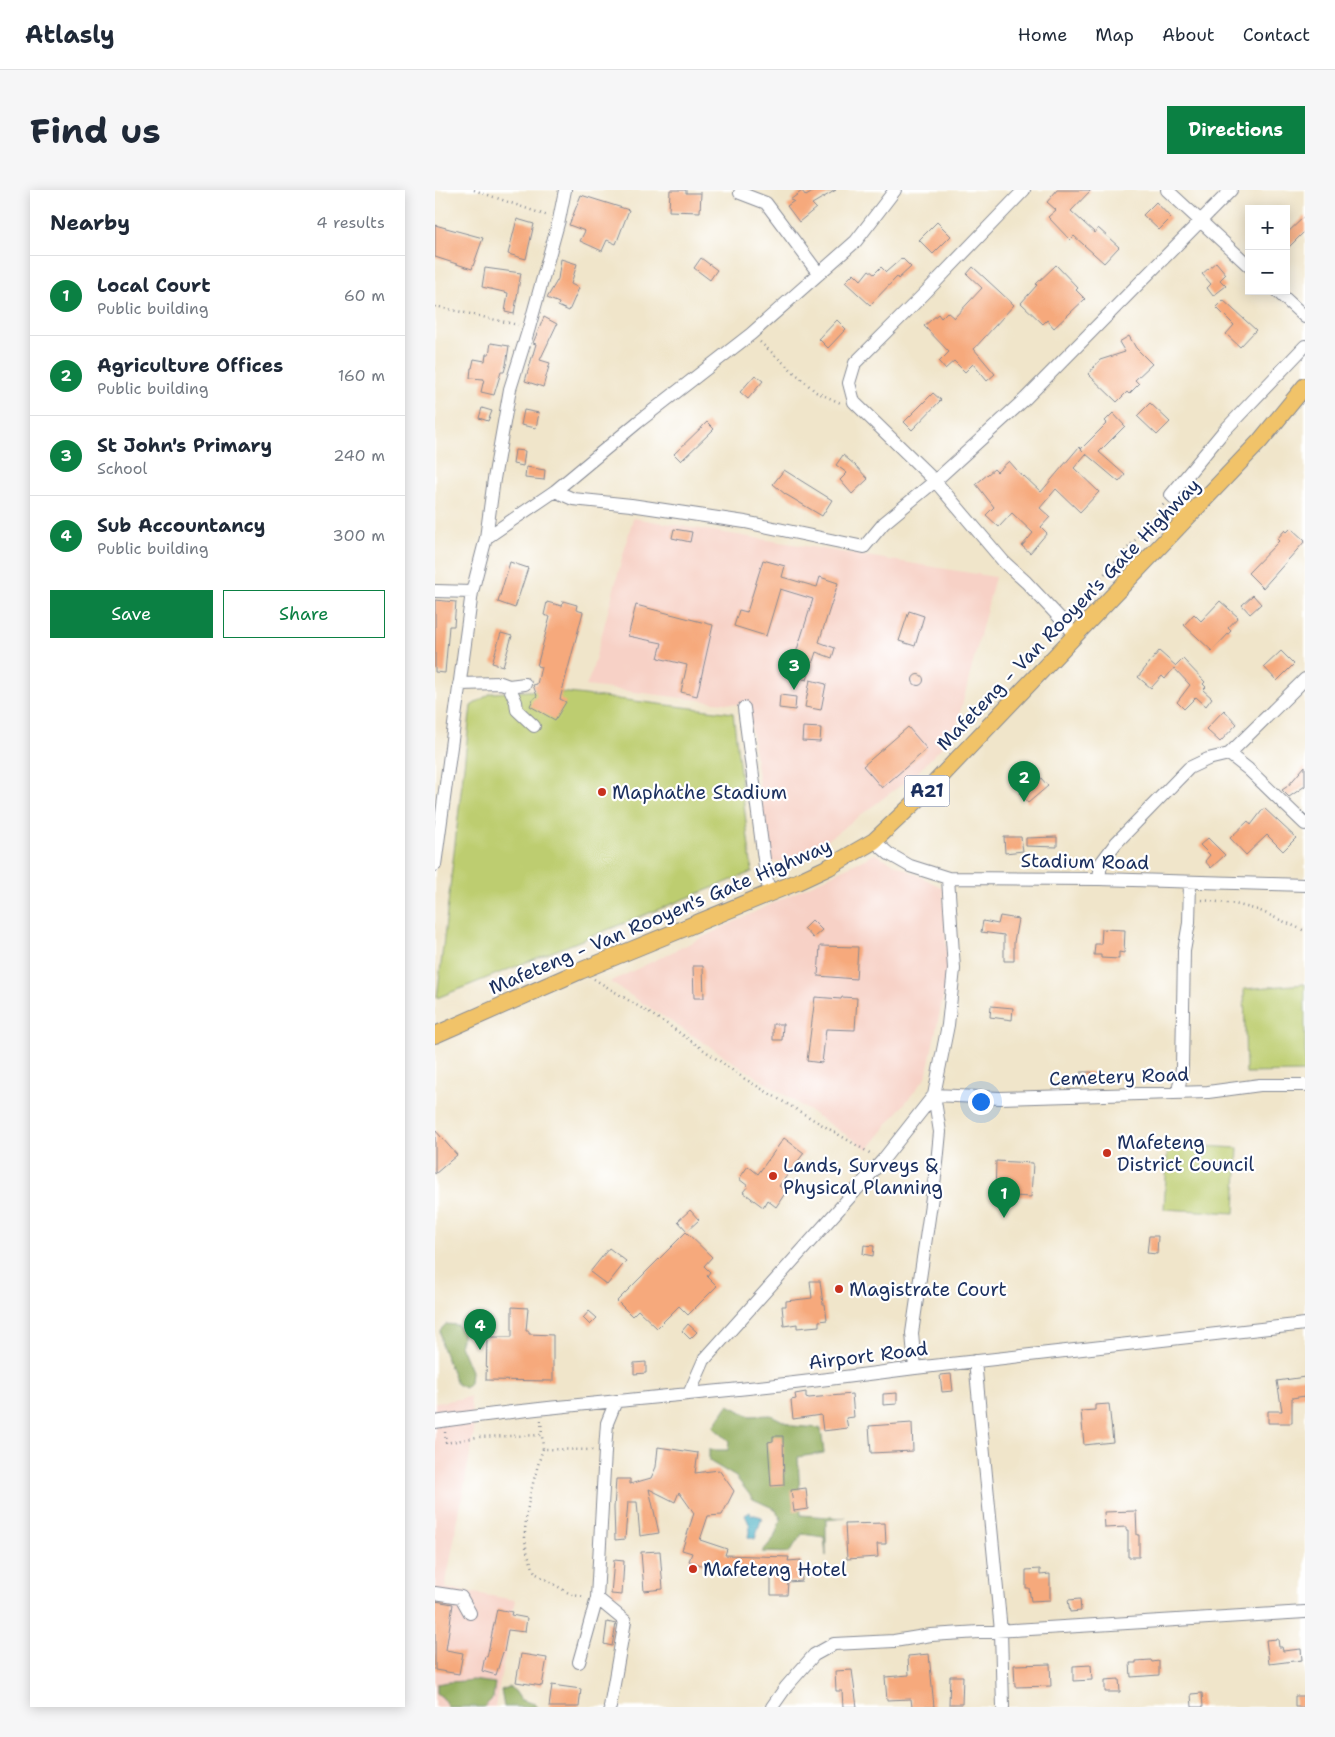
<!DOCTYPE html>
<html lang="en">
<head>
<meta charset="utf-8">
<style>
  :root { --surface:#fff; --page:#f6f6f7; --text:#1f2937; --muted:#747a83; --line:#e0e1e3; --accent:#0b8043 }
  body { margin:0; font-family:"Shantell Sans",sans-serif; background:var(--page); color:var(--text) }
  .controls { position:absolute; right:15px; top:15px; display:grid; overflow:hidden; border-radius:0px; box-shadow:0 2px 12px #0003 }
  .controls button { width:45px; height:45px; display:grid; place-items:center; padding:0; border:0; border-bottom:1px solid var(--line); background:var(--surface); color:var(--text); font:25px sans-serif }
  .you { position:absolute; left:545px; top:911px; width:18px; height:18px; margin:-12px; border:4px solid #fff; border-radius:50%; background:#1a73e8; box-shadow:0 0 0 8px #1a73e833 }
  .badge { display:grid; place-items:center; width:32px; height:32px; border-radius:50%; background:var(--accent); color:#fff; font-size:16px; font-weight:700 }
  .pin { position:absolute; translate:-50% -41px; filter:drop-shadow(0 1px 2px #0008) }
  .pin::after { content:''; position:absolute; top:26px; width:18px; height:15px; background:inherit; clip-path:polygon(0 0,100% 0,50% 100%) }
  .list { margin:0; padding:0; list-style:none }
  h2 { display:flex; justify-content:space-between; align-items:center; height:65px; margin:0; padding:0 20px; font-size:21px }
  h2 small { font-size:16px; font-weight:400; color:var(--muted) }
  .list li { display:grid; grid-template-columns:32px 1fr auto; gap:15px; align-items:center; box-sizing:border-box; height:80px; padding:0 20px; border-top:1px solid var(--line) }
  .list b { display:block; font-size:19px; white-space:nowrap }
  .list p { margin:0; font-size:16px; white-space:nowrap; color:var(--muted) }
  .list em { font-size:16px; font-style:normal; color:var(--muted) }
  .actions { display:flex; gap:10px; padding:15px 20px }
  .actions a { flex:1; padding:11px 0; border:1px solid var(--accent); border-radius:0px; text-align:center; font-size:18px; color:var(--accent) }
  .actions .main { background:var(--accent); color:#fff }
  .map { position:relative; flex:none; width:870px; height:1517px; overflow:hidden; border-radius:0px }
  header { display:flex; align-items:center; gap:30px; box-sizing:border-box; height:70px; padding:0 25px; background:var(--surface); border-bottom:1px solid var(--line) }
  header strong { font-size:24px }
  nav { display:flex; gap:28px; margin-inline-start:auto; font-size:18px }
  .intro { display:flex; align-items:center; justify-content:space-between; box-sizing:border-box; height:120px; padding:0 30px }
  h1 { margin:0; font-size:35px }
  .button { padding:12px 22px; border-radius:0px; background:var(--accent); color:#fff; font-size:18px; font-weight:700 }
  main { display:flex; gap:30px; padding:0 30px }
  aside { flex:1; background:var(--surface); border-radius:0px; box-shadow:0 2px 12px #0003 }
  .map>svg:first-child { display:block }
</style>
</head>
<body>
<header>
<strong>Atlasly</strong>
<nav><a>Home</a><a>Map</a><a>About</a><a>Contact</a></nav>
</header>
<div class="intro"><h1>Find us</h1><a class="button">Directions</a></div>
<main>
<aside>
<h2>Nearby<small>4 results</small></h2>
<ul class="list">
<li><span class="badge">1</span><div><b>Local Court</b><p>Public building</p></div><em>60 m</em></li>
<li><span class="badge">2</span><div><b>Agriculture Offices</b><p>Public building</p></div><em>160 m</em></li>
<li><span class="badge">3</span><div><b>St John's Primary</b><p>School</p></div><em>240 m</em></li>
<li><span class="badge">4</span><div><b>Sub Accountancy</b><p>Public building</p></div><em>300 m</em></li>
</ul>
<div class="actions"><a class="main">Save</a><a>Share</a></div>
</aside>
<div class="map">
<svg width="870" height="1517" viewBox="0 0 870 1517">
  <rect width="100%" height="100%" fill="#fff"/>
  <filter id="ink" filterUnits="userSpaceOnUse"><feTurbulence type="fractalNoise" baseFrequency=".02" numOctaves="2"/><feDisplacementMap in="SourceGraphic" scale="10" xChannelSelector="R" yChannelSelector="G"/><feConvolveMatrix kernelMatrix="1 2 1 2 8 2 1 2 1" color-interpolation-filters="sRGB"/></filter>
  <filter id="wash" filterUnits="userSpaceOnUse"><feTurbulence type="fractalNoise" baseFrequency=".0096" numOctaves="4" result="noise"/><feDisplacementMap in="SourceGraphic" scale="20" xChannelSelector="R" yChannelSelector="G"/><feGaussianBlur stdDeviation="1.12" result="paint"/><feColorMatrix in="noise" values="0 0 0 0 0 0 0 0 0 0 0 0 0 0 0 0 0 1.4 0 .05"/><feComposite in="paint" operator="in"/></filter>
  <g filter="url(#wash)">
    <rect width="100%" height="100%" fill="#f0e5ca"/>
    <!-- built -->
    <path fill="#f7d1c6" d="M198,328l362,59 -40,156 -38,40 -118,88 -29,1 -22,-156 -162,-20 6,-15z
      M440,664l68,34 5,86 -22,103 -58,72 -258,-167z
      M35,1207l4,36 -29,155 70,12 -20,107h-60v-304z"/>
    <!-- green -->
    <path fill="#bdcd6f" stroke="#6c7e66" d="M109,500l189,23 19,159 -315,126 34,-292 20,-13z
      M870,794v88l-59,1 -2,-84z
      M733,954l70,4 -3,65 -71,-4z"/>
    <!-- forest -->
    <path fill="#96b062" stroke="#587060" d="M11,1134l11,1 6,7 -3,13 11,26 -1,12 -5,5 -8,-4 -12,-29 -3,-8 -2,-17z
      M293,1215l22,11 21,-1 22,11 28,2 3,25 -26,4 3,58 44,3 -19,2v36l-2,-19 -22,-3 -13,19 -27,-1 12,-14 7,-19 -6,-10 -22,-10 -17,-22 -27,-16v-11h19l1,-9 -16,-14z
      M37,1490l23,3 -2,15 -9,9h-36l-5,-9 -6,-5v-9c11,-3 24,-2 35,-4z
      M74,1497l6,4 6,9 14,4 3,3h-34l-3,-17z"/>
    <!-- water -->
    <path fill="#41abc0" stroke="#2e6d8f" d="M315,1322l1,2 11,3 -7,22 -7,-2 2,-11 -5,-11z"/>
    <g id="blocks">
      <!-- building -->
      <path fill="#f6a97c" d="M235,0h16v3h15l-1,19 -31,-1z
        M381,0h20l-24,14 4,4 -17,14 -12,-16 7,-5 -4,-1 12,-9 4,5z
        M622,0h34l-20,21 24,22 3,-5 21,19 -15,16 -30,-27 -4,4 -22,-23 8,-7 -9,-8z
        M146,5l48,15 -13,34 -9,-4 -5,11 -22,-10 5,-10 -16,-6z
        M721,12l15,16 -12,12 -16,-15z
        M870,26v15l-19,19v-16z
        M82,29l17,5 -8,35 -18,-5z
        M502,32l14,14 -18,18 -14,-14z
        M0,35l48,13 -11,31 -37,-12z
        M266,68l16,12 -7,10 -16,-12z
        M467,68l9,9 -13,12 -1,-2 -27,28 -25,-23 9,-9 7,7 8,-10 5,4 7,-7 5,5z
        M126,69l16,5 -6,20 8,4 -10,23 -11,-5 1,-3 -12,-5 11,-19z
        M781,72l10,12 -6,6 6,6 -13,10 -6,-8 4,-4 -9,-10z
        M621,75l22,23 -2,2 9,9 -31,29 -7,-8 -4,4 -22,-21 16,-18 -1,-1z
        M538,77l41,38 -40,44 21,25 -8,7 -14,-17 -8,8 -11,-11 -9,8 -6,-7 10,-10 -25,-26 14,-12 3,4 6,-6 7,6 28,-30 -15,-14z
        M50,78l36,5 -7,41 -9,-2 3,-19 -26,-6z
        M788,110l33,30 -16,17 -14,-13 8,-9 -18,-18z
        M109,127l13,7 -17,36 10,3 -7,24 -18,-6 11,-37 -3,-1z
        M402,130l9,9 -18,19 -9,-9z
        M694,146l7,12 16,16 -17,16 4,4 -10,10 -2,-2 -10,10 -29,-28 12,-14 25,-8 -6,-10z
        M56,153l18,3 -3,19 -2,7h-3l-7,23 -13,-3 3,-13 -14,-1 1,-10h1l2,-9 11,2 1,-7h3z
        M320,185l8,6 -15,18 -8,-7z
        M498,203l8,7 -29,30 -8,-8z
        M715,213l20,19 -13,13 -20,-19z
        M47,218l10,3 -4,10 -9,-3z
        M89,220l15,3 -3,15 -15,-3z
        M678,223l12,13 -26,26 26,23 -6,7 -33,-28 -12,14 25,24 -19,20 -24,-23 -16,19 10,9 -9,10 6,6 -17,20 -8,-7 11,-13 -21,-20 -13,14 -13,-12 8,-8 -18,-23 18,-15 3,3 12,-11 14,16 1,-1 17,16 38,-45 4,4 -2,-2 26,-26 -2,-2z
        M272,232l7,7 -33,32 -7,-7z
        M80,260l10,1 -2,15 -10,-2z
        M408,265l12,10 13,14 -16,15 -12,-14 7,-7 -11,-8z
        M91,277l19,3 -1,10 -19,-2z
        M349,280l48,30 -10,16 -37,-22 -12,-10z
        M856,338l14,13 -42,47 -15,-15 31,-32 -2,-2 8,-9 2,2z
        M239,339l18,3 -2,10 -18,-4z
        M328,370l22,6 -3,11 35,10 3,-10 18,6 -19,59 16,6 -3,10 -16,-6 -9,28 -18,-5 24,-76 -33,-10 -14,47 -32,-10 5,-16 8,2z
        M75,372l18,6 -13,40 -17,-6z
        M818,405l8,9 -11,10 -8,-9z
        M0,410l21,2 -2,24h-5l-4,47 -10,-1z
        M128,411l14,4 -1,5 7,2 -23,87 6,3 -11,18 -25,-14 3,-7 4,-3 -4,-11 4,-1 4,-17 -4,-1 13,-49 -6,-2 3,-13 15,4z
        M785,411l18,16 -10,11 3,3 -19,20 -28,-26 10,-11 7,7z
        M201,415l77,20 -16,71 -16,-4 6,-27 -29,-7 4,-15 -34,-7z
        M474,421l15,5 -9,30 -16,-5z
        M66,443l11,3 -9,30 -11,-3z
        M724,461l17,15 7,-7 22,23 -2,2 3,3 -3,3 9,8 -6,8 -10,-9 -12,12 -7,-7 13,-17 -16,-17 -9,11 -3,-3 -11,12 -13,-11z
        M846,461l13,13 -17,17 -13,-14z
        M477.5 490a5.5 5.5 0 1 1 11 0a5.5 5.5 0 1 1-11 0Z
        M375,490l16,4 -5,26 -16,-3z
        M345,505l16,2 -1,13 -16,-2z
        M789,520l13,14 -17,18 -14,-13z
        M368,537l18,1 -1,14 -18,-1z
        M473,537l19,22 -45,39 -19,-22z
        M870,576v20l-16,11 -7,-7 6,-4z
        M605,587l8,9 -20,17 -8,-10z
        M829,618l32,30 -13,13 -16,-16 -21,20 -16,-17 18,-17 3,4z
        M569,647h17l2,14 -18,2z
        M622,647v10l-31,-1v-8z
        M773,648l17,17 -14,13 -6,-7 5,-6 -10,-10z
        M565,726l18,3 -4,23v19h-10v-26l-23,-3 2,-11 15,3z
        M377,730l10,10 -9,8 -9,-10z
        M667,739l23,1 -1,23 -5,-1v7l-18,-1v-3h-7l1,-11h6z
        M385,756l38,1 -2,32 -38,-3z
        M258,776h10l1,32h-10z
        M380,807l26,2 1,-2 15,1 -2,32 -29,-1 -4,34 -15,-2z
        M556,816l22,2 -1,12 -22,-3z
        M338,834h10l-1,16h-9z
        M646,882h11v11l-12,-1z
        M0,940l22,25 -22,19z
        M349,948l20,15 -25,33 7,6 -10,15 -9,-7 -4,7 -20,-15 5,-6 -9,-7 9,-13 10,8z
        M561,971l37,2 -2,34 -36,-2z
        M255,1020l9,10 -12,11 -9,-10z
        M251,1042l26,25 -8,9 6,6 -3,4 10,10 -29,29 -9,-9 -22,22 -19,-18 -6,6 -15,-15z
        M714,1046h9l-1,18 -10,-1z
        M429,1055l10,1 -1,10 -10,-2z
        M174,1058l17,13 -19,24 -17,-13z
        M375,1091h10l3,23h2l2,16 -8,1v5l-22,2v-4l-13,2 -2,-20h4v-5l26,-3z
        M77,1117l16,1 -2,23h3v3l24,1v46l-67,-1 1,-43h25z
        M154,1121l8,7 -7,7 -7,-7z
        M253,1134l9,8 -7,7 -8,-8z
        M211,1172v11l-12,1v-11z
        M516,1184l2,17 -11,1 -2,-17z
        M870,1187v19l-13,2v25h-24v-12h14l-5,-30z
        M371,1202v5l3,1 43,-4 2,23 -8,1 2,10 -25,3 -2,-16 -28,4 -2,-19 5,-1 -1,-5z
        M462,1203v11l-14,1v-11z
        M674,1214l4,38 -29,3 -3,-34 14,-1v-5z
        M477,1233l1,28 -42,2 -2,-27z
        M338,1246h10l1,49 -13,1 -3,-44 5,-1z
        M223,1257l40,6 -3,20 24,-3 15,21 -12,24 -14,1 -8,24 27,9 -2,6 64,2 -1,4 13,-1 1,21 -14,1 -1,13h-16v-23l-54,-2 -28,-9 3,-8 -10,-3 12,-37 -15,-21 -4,10 -26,-13 10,44 -19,3 -3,-34h-9l-3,37 -10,1 -1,-32 2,-29h14v5l21,-6 5,-11z
        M371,1298l2,21 -14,2 -3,-21z
        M701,1321l1,24h2v22h-11v-27h-2v-3l-21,1 -1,-16z
        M450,1333l1,21h-9l1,13 -31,2 -2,-35z
        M225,1361l3,38 -19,2 -3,-39z
        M179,1370l10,1 -2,34 -11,-1z
        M605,1379v6l10,-1v26l-19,1 -2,-13h-3v-18z
        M645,1409l1,12 -11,1 -2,-12z
        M0,1411l18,3 -7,46 17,3 -4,21 -24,-4z
        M62,1419l15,3 -1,3 16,3 -2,14 -17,-2 -4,22h-1l-7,23 -14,-4 3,-15 2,1z
        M172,1432l9,2 -4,22 -8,-2z
        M843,1449l1,8h3l1,4 18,-2 1,11 -33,4 -3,-24z
        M86,1464l26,4 -5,28 -26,-4z
        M494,1464l5,53h-22l-1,-8 -24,1 -2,-23 24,-2 -1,-19z
        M716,1470l1,2 7,-1v14l-28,2 -1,-14h6v-2z
        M615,1474l1,22 -36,1 -1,-22z
        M656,1475l1,15 -19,1v-15z
        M417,1480l5,37h-14l-1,-16h-6l-1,-20z
        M515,1486h13l-1,28h-13z
        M684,1489l1,13h-15v-12z
        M117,1495l29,4 -2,18h-30z
        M767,1503l1,14h-11l-1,-13z
        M860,1506h10v11h-10z"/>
    </g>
  </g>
  <g filter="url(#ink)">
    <use href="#blocks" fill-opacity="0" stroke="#868a94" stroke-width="1"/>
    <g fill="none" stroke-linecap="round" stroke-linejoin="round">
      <defs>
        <path id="minor" d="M589,0l-100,104 -69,69 -6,20 5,19 81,79 69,81 22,20 49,52
          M732,0l82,76
          M305,3l26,10 53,71
          M842,101l28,26
          M120,301l18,8 58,6 114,17 119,25 20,-24 51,-42 90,-82 206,-209
          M756,324l-20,-19 52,-63 82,-86
          M51,348l69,-47 83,-69 113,-88 105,-93 39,-51
          M0,401l37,1
          M24,494l42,-1 8,3 16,-2
          M74,496l7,16 1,8 17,16
          M309,518l23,174 4,11
          M794,564l19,15 57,55
          M439,651l15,13 21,12 38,12 151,1 206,6
          M0,675l37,-273 14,-54 8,-59 16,-90 19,-61 30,-108 6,-30
          M664,689l2,-16 15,-20 73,-75 19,-9 21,-5 76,-75
          M743,903l4,-25 2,-117 5,-28 1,-41
          M499,905l66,3 208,-6 52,-7h45
          M540,1171l26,270 2,76
          M480,1178l-3,-35 25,-170 3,-31 -6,-37
          M254,1204l15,-34 178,-199 52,-66 14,-70 6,-56 -6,-91
          M0,1232c84,-13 169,-19 253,-28 76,-7 152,-16 227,-26l390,-44
          M0,1403l26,4 9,16
          M162,1408l28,23 -15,86
          M144,1472l18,-64 8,-147 2,-28 9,-22
          M337,1517l14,-20 28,-32 20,-11 60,-3 37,-6 374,-23"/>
        <path id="major" d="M0,845l145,-64 217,-89 32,-15 45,-26 55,-52 331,-348 45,-55"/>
      </defs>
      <!-- minor casing -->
      <use href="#minor" stroke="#868a94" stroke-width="14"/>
      <!-- major casing -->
      <use href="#major" stroke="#868a94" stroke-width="18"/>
      <!-- path -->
      <path stroke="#868a94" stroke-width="2.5" stroke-dasharray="1 4" stroke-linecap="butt" d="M39,0l74,26
        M0,116l83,19
        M325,152l56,50 27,12
        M636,421l64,-71 29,-36
        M767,710l33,4 23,6 47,21
        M159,789l73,45 78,55 128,76
        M106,1230l1,15
        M10,1242l1,11 31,-6 65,-2 1,14 50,1
        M108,1259c-8,24 -22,74 -17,98 2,9 6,18 9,26l37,22 14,2"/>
      <!-- minor -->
      <use href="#minor" stroke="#fff" stroke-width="12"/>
      <!-- major -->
      <use href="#major" stroke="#f1c369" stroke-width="16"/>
    </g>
  </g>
  <!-- markers -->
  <g fill="#c8321e" stroke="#fff" stroke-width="2">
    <circle cx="167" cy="602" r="5"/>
    <circle cx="672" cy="963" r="5"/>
    <circle cx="338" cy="986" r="5"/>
    <circle cx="404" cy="1099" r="5"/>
    <circle cx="258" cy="1379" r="5"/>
  </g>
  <g text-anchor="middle" stroke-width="4.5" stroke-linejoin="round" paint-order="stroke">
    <!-- shield labels -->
    <rect fill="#fff" stroke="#5f6d8e" stroke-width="1" x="469.5" y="585.5" width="45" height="31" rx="4"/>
    <g font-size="18" font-weight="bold" fill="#1b2f5e">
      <text x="492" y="607">A21</text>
    </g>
    <!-- street labels -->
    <g font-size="19" fill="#1b2f5e" stroke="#fff">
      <text transform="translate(633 424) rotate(-46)" y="7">Mafeteng - Van Rooyen's Gate Highway</text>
      <text transform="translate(650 671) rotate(1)" y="7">Stadium Road</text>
      <text transform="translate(225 726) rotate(-23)" y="7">Mafeteng - Van Rooyen's Gate Highway</text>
      <text transform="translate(684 886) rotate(-2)" y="7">Cemetery Road</text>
      <text transform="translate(433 1165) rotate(-7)" y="7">Airport Road</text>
    </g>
    <!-- poi labels -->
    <g font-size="19" fill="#1b2f5e" stroke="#fff" text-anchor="start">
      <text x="177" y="609">Maphathe Stadium</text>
      <text x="682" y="959">Mafeteng<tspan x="682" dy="22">District Council</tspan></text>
      <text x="348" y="982">Lands, Surveys &amp;<tspan x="348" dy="22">Physical Planning</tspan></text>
      <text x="414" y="1106">Magistrate Court</text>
      <text x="268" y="1386">Mafeteng Hotel</text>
    </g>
  </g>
</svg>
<div class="controls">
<button>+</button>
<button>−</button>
</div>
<div class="you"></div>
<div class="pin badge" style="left:569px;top:1028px">1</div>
<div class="pin badge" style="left:589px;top:612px">2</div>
<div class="pin badge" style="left:359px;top:500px">3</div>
<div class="pin badge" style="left:45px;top:1160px">4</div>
</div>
</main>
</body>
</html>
